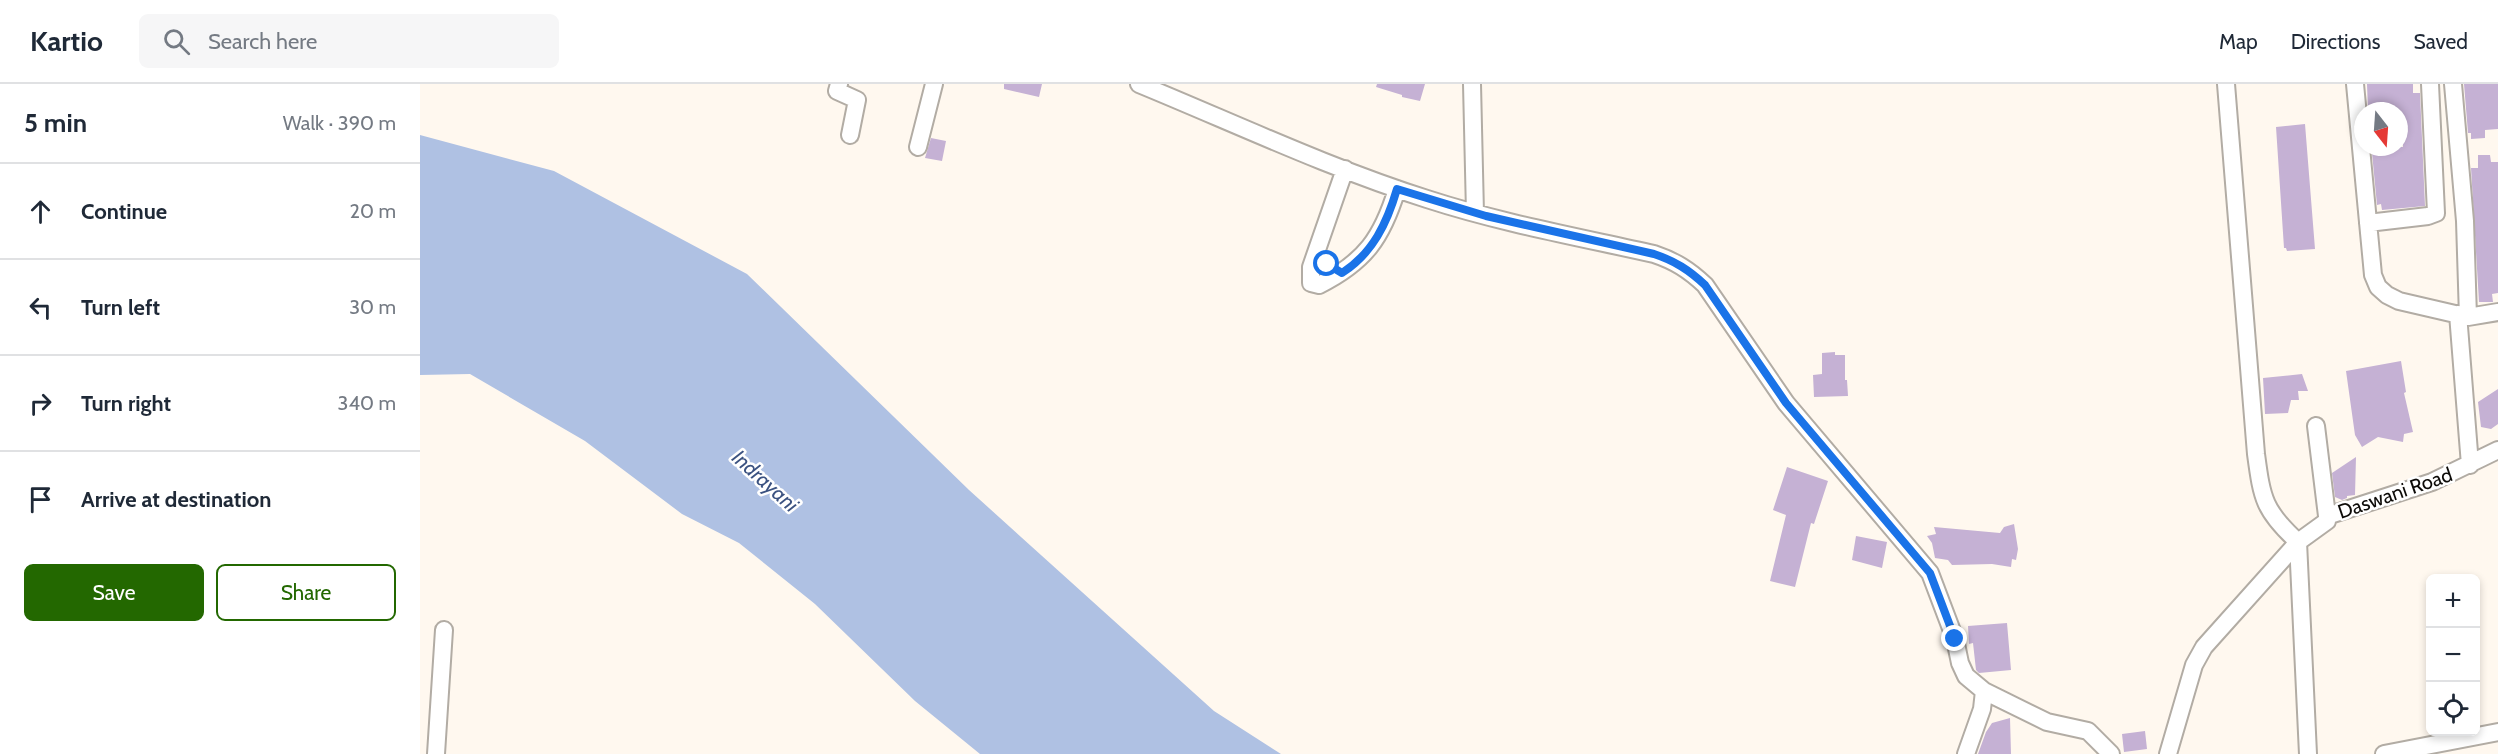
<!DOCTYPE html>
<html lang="en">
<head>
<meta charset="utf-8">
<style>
  :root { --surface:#fff; --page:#f6f6f7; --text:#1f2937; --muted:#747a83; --line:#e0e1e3; --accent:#236800 }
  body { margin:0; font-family:Cabin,sans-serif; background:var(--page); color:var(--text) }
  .controls { position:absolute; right:18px; bottom:18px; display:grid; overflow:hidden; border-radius:9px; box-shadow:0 3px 9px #0003 }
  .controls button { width:54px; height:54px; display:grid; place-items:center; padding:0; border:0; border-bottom:2px solid var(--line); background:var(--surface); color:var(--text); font:30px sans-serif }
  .compass { position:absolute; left:1934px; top:18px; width:54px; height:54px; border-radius:50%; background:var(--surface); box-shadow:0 3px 9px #0003; rotate:163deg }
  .stop { position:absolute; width:18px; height:18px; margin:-14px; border:4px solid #1a73e8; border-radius:50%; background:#fff }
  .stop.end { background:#1a73e8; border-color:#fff; box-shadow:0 2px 6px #0008 }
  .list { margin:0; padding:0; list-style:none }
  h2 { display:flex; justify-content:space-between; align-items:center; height:78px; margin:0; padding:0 24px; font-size:26px }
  h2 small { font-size:20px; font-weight:400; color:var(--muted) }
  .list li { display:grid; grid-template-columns:39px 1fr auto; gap:18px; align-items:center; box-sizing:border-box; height:96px; padding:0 24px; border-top:2px solid var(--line) }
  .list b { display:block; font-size:22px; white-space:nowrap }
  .list em { font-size:20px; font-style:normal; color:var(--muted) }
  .actions { display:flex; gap:12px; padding:18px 24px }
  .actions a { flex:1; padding:14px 0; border:2px solid var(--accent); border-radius:9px; text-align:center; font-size:21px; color:var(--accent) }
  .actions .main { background:var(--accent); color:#fff }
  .icon { flex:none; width:33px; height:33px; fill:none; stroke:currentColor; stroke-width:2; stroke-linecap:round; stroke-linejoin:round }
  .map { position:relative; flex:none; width:2078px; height:670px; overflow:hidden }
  header { display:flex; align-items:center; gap:36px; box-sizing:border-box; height:84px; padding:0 30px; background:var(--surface); border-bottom:2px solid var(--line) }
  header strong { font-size:28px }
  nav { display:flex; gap:33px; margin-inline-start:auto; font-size:21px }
  .search { width:420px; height:54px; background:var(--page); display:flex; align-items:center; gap:15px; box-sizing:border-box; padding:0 21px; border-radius:9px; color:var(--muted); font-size:22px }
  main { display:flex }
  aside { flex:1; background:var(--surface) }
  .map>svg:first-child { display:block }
</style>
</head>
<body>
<header>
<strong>Kartio</strong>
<div class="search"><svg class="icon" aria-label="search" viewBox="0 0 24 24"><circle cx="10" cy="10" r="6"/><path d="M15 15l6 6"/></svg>Search here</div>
<nav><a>Map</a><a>Directions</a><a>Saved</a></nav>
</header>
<main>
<aside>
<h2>5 min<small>Walk · 390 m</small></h2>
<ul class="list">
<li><svg class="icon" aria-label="ahead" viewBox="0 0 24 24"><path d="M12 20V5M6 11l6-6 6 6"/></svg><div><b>Continue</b></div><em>20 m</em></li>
<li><svg class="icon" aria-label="left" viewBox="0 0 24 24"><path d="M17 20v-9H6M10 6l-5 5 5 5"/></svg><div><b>Turn left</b></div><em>30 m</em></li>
<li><svg class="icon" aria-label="right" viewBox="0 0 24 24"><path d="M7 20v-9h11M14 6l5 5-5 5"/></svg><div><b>Turn right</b></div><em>340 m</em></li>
<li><svg class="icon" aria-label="arrive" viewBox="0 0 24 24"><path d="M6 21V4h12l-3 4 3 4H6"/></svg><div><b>Arrive at destination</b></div></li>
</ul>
<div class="actions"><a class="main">Save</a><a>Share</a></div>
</aside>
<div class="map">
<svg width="2078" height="670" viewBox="0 0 2078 670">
  <rect width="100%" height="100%" fill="#fff8ef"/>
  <!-- water -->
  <path fill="#afc1e3" d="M0,51l134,36 193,103 222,216 245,221 67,43h-301l-65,-53 -100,-97 -76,-61 -57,-29 -97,-73 -115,-67 -50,1z"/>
  <!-- building -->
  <path fill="#c5b1d4" d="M584,0h38l-3,13 -35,-8z
    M957,0h48l-5,17 -18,-4v-2l-26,-8z
    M1947,0h46v9h7l5,113 -43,4 -1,-6 -4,1 -5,-52h7v-6h24l-1,-25h-3v-11h-31z
    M2044,0h34v45l-13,1v8l-14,1v-6h-3z
    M1885,40l10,125 -28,2 -1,-3h-2l-8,-121z
    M511,54l15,3 -4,20 -17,-3z
    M2058,71h12l1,7h7v131l-6,1 1,8h-14l-8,-134h7z
    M1415,268v3h10v25h2l1,16 -34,1 -1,-22 9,-1v-21z
    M1981,277l5,31 -2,1 9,39 -9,2 -1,8 -25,-5 -16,10 -7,-12 -9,-64z
    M1882,290l6,17h-10l1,9h-8l-3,13 -23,1 -2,-36z
    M2078,305v35l-7,5 -10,-2 -3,-25z
    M1936,373l-1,38 -8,1v2l-5,2 -7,-3 -3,-24z
    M1367,383l41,14 -14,43 -3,-1 -16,64 -25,-6 16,-66 -13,-5z
    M1594,440l4,25 -2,11 -4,-1 -1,8 -19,-3 -40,1 -4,-5 -13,-2 -3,-15 -5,-7 9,-2 -2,-7 66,6 4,-6z
    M1436,452l31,6 -5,26 -30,-8z
    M1587,539l4,47 -32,3 -3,-3 -3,-27 -4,1 -1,-18z
    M1590,634l1,36h-33l8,-22 6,-9z
    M1725,647l2,18 -23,3 -2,-18z"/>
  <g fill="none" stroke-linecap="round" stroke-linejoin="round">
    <defs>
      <path id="minor" d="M419,0l-2,7 20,9 -7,35
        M719,0c95,39 190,84 288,115 74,24 151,38 227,55 21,7 35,16 51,31l81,118 144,170 25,66 5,24 6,13 18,15 -2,18 -16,45
        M1052,0l3,129
        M1806,0l30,370c6,45 8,57 42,88l10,212
        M1935,0l18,191 5,12 9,8 12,6 69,16 30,-5
        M2033,0l12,137 3,96
        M498,63l16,-63
        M925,85l-34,98v16l8,2c46,-23 63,-47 78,-96
        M1948,139l60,-7 8,-3 -6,-129
        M2038,230l12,151
        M1896,342l11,90
        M1564,607l63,31 41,9 23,23
        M16,670l8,-124
        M1748,670l26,-89 10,-18 94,-105 29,-21v-5l105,-34 66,-32
        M1964,670l114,-22"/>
    </defs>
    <!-- minor casing -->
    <use href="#minor" stroke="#b2aca4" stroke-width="20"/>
    <!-- minor -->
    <use href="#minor" stroke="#fff" stroke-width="16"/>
  </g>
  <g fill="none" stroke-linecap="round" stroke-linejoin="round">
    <!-- route -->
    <path stroke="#1a73e8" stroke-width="8" d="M907,180l15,9c31,-20 45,-50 55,-84l89,27 168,38c21,7 35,16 51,31l81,118 144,170 25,66"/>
  </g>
  <g text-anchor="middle" stroke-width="5" stroke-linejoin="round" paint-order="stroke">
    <!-- street labels -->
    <g font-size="20" fill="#0d0b08" stroke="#fff">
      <text transform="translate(1975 409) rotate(-19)" y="7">Daswani Road</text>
    </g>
    <!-- water labels -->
    <g font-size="21" font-style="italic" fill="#3b5281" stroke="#fff">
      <text transform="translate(345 397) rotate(42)" y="7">Indrayani</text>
    </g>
  </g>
</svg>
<div class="controls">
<button>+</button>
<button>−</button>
<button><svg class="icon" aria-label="locate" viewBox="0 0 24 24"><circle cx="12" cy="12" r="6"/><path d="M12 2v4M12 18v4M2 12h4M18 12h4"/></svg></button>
</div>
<svg class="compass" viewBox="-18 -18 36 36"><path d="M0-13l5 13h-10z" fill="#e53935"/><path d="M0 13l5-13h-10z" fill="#747a83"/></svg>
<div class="stop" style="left:907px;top:180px"></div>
<div class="stop end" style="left:1535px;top:555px"></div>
</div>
</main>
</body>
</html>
